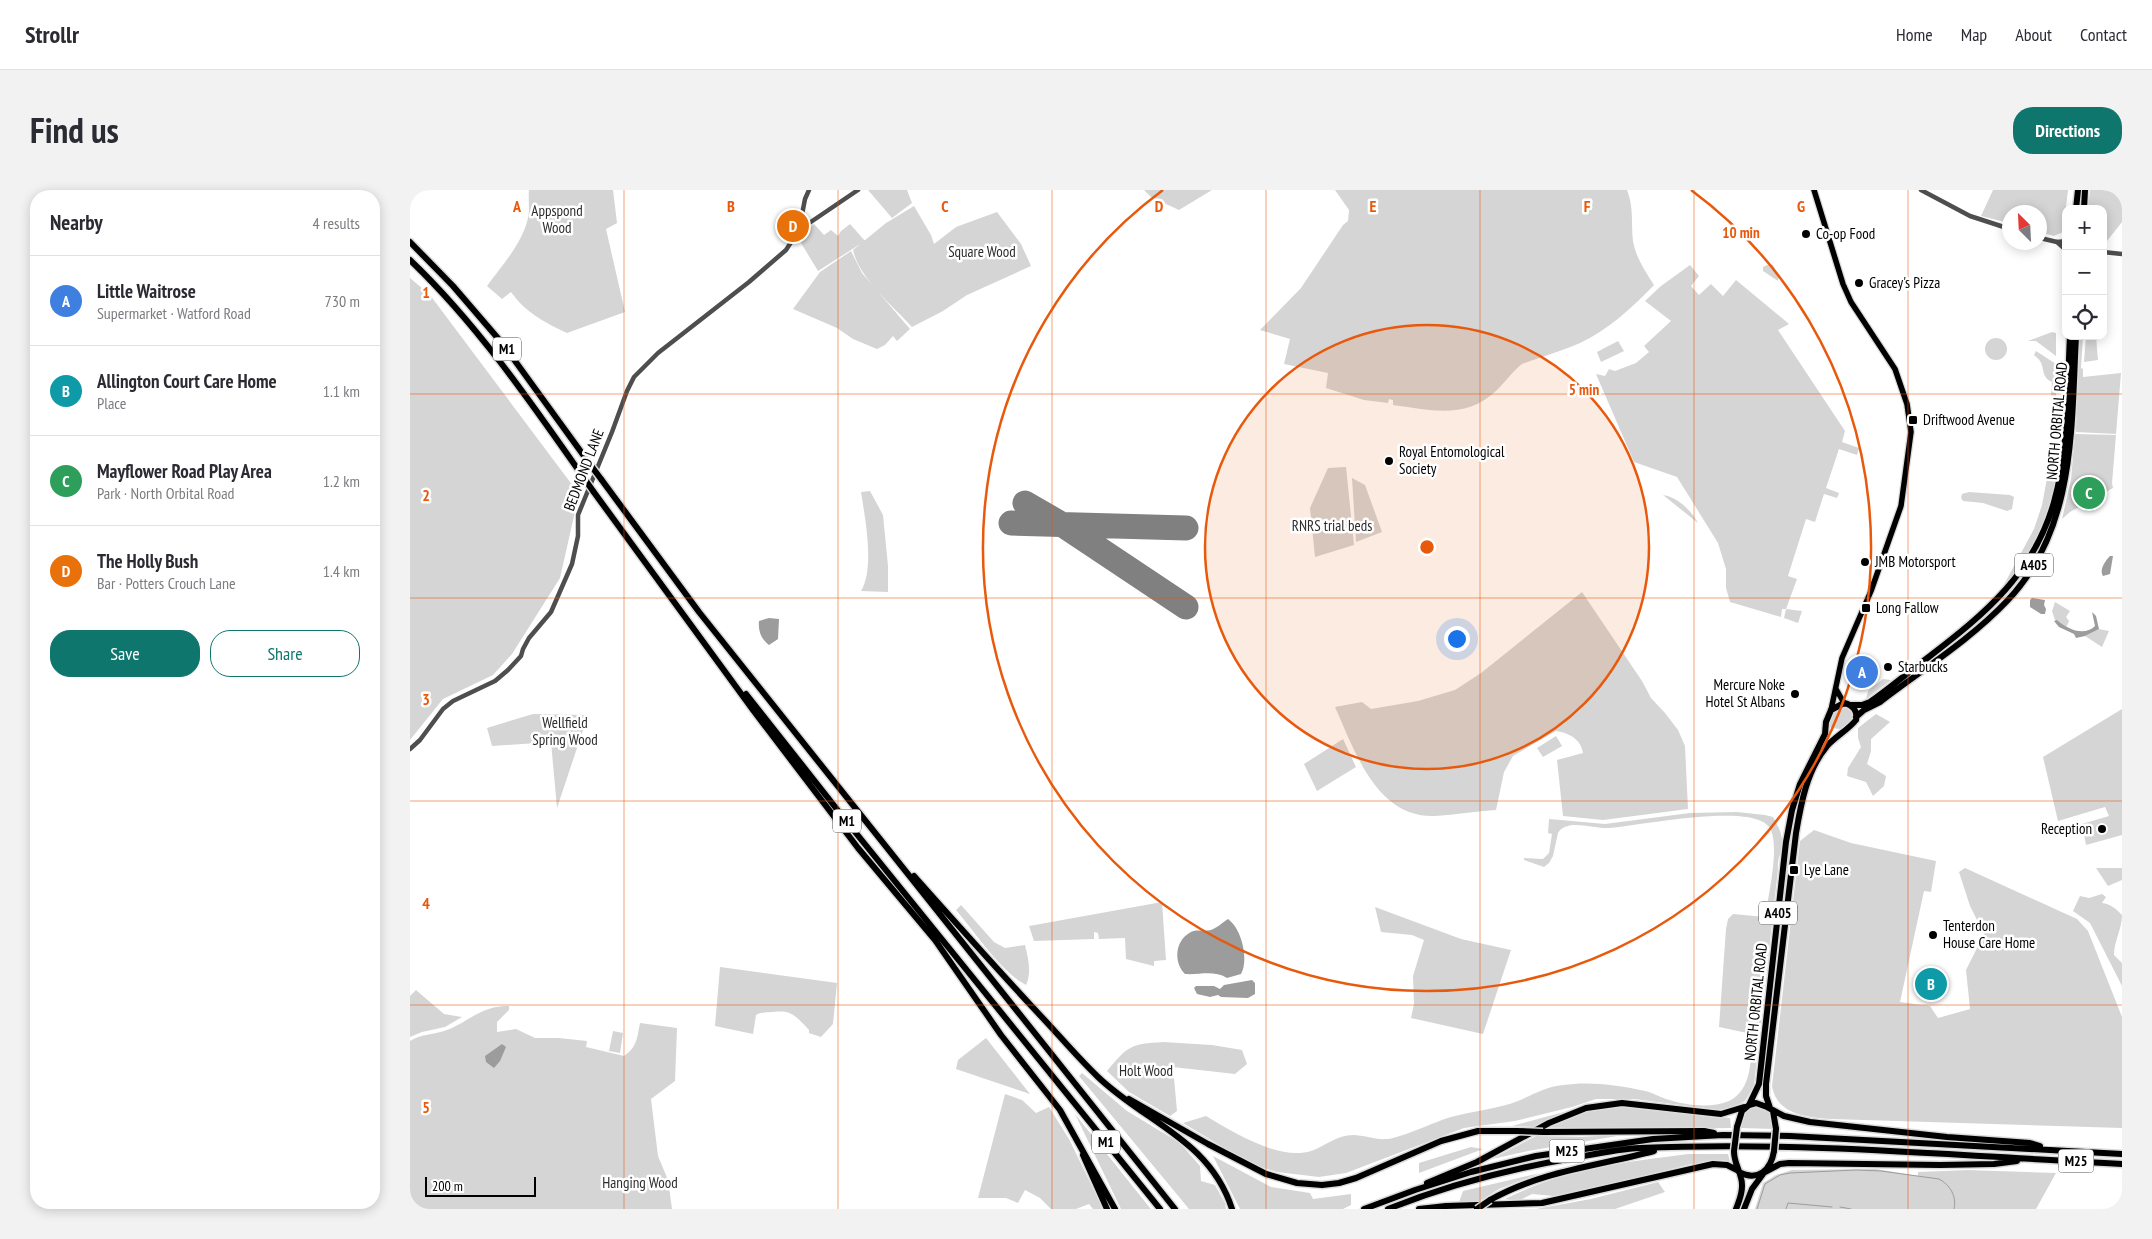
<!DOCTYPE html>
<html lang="en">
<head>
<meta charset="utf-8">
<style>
  :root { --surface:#fff; --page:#f2f2f3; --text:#2b2b33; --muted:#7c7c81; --line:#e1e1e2; --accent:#0f766e }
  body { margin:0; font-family:"PT Sans Narrow",sans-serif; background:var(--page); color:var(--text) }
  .controls { position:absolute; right:15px; top:15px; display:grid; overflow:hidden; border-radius:10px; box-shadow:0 2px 12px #0003 }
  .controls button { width:45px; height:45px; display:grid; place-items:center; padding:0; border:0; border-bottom:1px solid var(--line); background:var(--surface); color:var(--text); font:25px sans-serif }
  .compass { position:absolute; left:1592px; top:15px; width:45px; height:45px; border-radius:50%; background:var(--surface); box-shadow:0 2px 12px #0003; rotate:336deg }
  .scale { position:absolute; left:15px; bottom:12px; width:111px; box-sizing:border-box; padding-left:5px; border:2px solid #000; border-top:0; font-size:14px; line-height:18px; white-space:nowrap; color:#000; -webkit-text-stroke:4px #fff; paint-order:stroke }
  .you { position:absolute; left:1046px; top:448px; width:18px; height:18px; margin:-12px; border:4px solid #fff; border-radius:50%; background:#1a73e8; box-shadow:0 0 0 8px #1a73e833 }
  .badge { display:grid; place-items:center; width:32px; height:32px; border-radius:50%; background:var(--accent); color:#fff; font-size:16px; font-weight:700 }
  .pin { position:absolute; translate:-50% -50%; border:2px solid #fff; box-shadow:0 1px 5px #0006 }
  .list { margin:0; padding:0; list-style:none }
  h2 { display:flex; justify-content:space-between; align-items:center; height:65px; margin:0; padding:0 20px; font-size:21px }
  h2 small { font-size:16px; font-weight:400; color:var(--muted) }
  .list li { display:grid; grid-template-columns:32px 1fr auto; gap:15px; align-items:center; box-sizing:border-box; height:90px; padding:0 20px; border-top:1px solid var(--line) }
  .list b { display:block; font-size:19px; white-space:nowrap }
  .list p { margin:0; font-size:16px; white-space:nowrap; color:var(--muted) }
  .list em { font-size:16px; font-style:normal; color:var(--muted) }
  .actions { display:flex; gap:10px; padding:15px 20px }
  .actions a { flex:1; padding:11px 0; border:1px solid var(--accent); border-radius:20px; text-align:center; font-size:18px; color:var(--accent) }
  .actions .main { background:var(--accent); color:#fff }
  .icon { flex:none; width:28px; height:28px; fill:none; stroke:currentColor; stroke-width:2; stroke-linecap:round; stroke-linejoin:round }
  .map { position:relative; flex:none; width:1712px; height:1019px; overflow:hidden; border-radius:20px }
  header { display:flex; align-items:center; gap:30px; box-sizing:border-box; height:70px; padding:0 25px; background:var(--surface); border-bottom:1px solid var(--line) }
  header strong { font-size:24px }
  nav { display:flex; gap:28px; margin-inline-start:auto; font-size:18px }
  .intro { display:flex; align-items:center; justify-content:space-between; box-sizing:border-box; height:120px; padding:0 30px }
  h1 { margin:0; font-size:35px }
  .button { padding:12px 22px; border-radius:20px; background:var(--accent); color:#fff; font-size:18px; font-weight:700 }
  main { display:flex; gap:30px; padding:0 30px }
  aside { flex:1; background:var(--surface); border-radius:20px; box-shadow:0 2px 12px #0003 }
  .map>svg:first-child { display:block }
</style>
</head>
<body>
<header>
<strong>Strollr</strong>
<nav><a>Home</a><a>Map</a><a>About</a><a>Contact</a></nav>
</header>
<div class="intro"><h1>Find us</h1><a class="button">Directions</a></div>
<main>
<aside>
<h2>Nearby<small>4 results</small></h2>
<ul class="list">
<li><span class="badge" style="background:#3f7fe0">A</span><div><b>Little Waitrose</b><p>Supermarket · Watford Road</p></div><em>730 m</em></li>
<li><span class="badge" style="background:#0f9aa8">B</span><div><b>Allington Court Care Home</b><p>Place</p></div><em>1.1 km</em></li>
<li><span class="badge" style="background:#2e9e5b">C</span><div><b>Mayflower Road Play Area</b><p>Park · North Orbital Road</p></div><em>1.2 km</em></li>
<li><span class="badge" style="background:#e8710a">D</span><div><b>The Holly Bush</b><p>Bar · Potters Crouch Lane</p></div><em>1.4 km</em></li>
</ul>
<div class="actions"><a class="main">Save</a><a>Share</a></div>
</aside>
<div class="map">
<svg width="1712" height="1019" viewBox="0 0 1712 1019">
  <rect width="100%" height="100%" fill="#fff"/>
  <!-- green -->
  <path fill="#d5d5d5" d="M119,0h84l4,33 -11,6 19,83 -58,21c-23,-11 -41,-20 -56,-41l-9,7 -15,-13c16,-22 35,-42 41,-68 2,-9 0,-19 1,-28z
    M458,0h39l5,13 -20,15z
    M734,0h68l-33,20 -28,-13z
    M925,0h292c7,17 4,34 6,51 3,17 12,30 21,44 -21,22 -46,45 -74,58 -18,8 -39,14 -58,21 -10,8 -16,17 -25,26 -31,30 -66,20 -104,15v-5l-4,-1 -1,4 -24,-3 -38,-12 2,-15 -44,-9 6,-25 -30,-9 41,-42 42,-63 5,-4 1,-11z
    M1583,0h75l-5,42 -9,4 -14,-4v-20h-30l-1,11 -28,-7z
    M1680,0h32v32l-15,19 -2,7 -2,-1v-38h-15z
    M504,16l17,29 3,9 22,-17 41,-15 24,32 10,22 -64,29 -24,16 -31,16c-19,-21 -53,-49 -59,-77l33,-27z
    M404,34l10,11 7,-5 7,6 3,-5 9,-7 15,17 -47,30 -20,-33z
    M441,61l11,22 48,56 -13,12 -4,-5 -8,9 -8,4 -24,-10 -16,-11 -44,-19 27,-37z
    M1359,74l4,1 6,12 -1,4 -15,-10v-4z
    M1280,75l9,11 -8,10 8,9 12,-11 12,12 13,-16 53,44 -11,6 67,101 -3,11 17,6 -2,7 -18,-6 -13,39 13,5 -2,5 -13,-4 -9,28 -9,-3 -18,57 9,3 -11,30 16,2 -4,12 -14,-5 2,-9h-4l-1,8 -51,-15 -4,-14v-19l-8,-26 -41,-66 -43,-15 -38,-88 9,2 4,-7 6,2 21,-8 13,-11 -5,-6 27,-25 -26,-20 16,-15z
    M0,88l20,17 149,199 -19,84 -48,76 -19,21 -50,24 -33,41z
    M1642,142l4,1v23l-20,-15h-8z
    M1668,146h5l-2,32 2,1v8l38,-4 -5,61 -40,-2z
    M1676,146h10l2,24 -14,2z
    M1575 159a11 11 0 1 1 22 0a11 11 0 1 1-22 0Z
    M1208,151l6,10 -23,11 -4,-10z
    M1626,161l20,13v33l-5,-2 1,-13c-11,-5 -7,-13 -12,-21 -1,-2 -4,-4 -6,-6z
    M1665,244l41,1 -4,48 1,5 -43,24 -8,7 9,-40z
    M936,277l8,78 -39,12 -5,-49 18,-40z
    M1638,283h8c-5,43 -27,86 -56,119l34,-63 8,-24z
    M942,288l13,7 17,47 -26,10z
    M460,301l13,24 5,51v26l-27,-1c14,-23 4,-73 0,-99z
    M1559,302l41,3 4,2 -2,12 -5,2 -24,-8 -20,-2 -2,-3 1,-4z
    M1253,305c14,2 28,15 35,28z
    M1172,402l60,89 9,17 14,15 13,17 7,16 3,63 -85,11 -40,-4 -6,-56 26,-7c-2,-14 -14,-20 -27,-22l-43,25 -9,16 -8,38c-20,1 -41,5 -61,6 -59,2 -80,-65 -100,-109l27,-5 9,7 47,-8 37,-11 26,-17z
    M1645,412l15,9 -4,6 3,4 -3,7 -11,-8 -3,-9z
    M1689,439l10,2 -7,16 -17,-11z
    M1473,489l8,1 -25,19 2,-8z
    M1434,516l7,3 3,6 -3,7 -11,7 -9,-1 -3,-4 6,-13z
    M1712,519v126l-36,10 -4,-21 27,-8 -4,-9 -47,14 -15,-64z
    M123,524l55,1 -31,93 -6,-66 -59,4 -5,-18z
    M1466,524l14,8 -19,17v12l-4,13 19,12 -2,10 -11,10 -7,-14 -19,-6 1,-8 13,-21 -3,-9v-10z
    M1146,546l6,10 -19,11 -6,-9z
    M933,549l13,28 -39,24 -13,-27z
    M1327,622l28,3 8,2c5,9 10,17 9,28 0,9 -5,11 -4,24l-24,216 -9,16 -13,7 -13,2 -85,-11h-38l-24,8 -57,14 -51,7 -118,45 -27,4 -42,-5 -28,-9 -66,-40 23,-7c27,16 73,45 105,35 14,-5 26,-16 42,-16 11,0 22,5 34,4 14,-1 47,-17 64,-22 18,-5 37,-7 55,-12 19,-5 36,-18 57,-20 26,-4 56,0 82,6 7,1 14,6 21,8 19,6 44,10 63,2 24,-11 22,-45 23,-67l-33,-7 7,-98 2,-10 5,-5 32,3c3,-19 16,-75 4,-90 -18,-25 -130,-1 -161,1 -15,1 -41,-10 -50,5l-5,23 -4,7 -5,4 -20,-7v-2l19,1 6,-6 3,-19 -4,-1 1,-14 56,5 85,-11z
    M1404,640l37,13 85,18 -5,31 -7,-1 -24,111 30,4 8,12 32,-9 -4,-39 18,-36 -14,-28 -11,-34 6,-4 112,51 11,12 34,86v111l-291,-9c-24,-2 -54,-4 -59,-33l28,-245z
    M1686,678h26v12l-14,6z
    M1692,704l4,3 -4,6c9,1 14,6 20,12 0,14 -8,26 -8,40l8,8v23l-32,-63 -17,-12 7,-15 9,2z
    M752,712l4,58 -12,1v5l-28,-7 -1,-21 -26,1 -1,-6 -4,-1v7l-60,2 -5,-15z
    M551,715l33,37 11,6 20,-3c3,13 7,27 1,40 -24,-12 -52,-54 -70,-75z
    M965,717l86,32 50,11 -28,84 -72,-16 3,-14 -1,-28 11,-36 -12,-5 -31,-3z
    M310,777l117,16 -4,41 -12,13 -12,-4v-3c-20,-22 -21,-19 -49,-17l-4,2 -3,19 -38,-8z
    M6,800l28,24 18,3 -17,10 -23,5 -12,5v-41z
    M95,816h4v4l-12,12v10l19,-3 19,9h24l28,3 -1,6 38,9c13,-9 13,-18 16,-33l37,5 -2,53 -24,18 7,57 10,24 4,29h-262v-168c11,-7 22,-6 34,-10 22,-7 35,-24 61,-25z
    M203,841l10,2 -3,20 -11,-2z
    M576,848l44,56 -74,-25 2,-9z
    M753,852l49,3 30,5 5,14 -12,10 -62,-7 4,44 -7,5 -41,-24 -22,-21c21,-25 23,-27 56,-29z
    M672,883l45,38 53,32 20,23 1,15 14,4 10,18 1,6h-37l-110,-133z
    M595,904l17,6 14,13 13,-6 20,32 34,70h-10l-4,-5 -13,5h-25l-11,-11 -15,-8 -7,13 -12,-5h-28z
    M1217,916l103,12 1,10 -123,2 -62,-3 39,-16z
    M1345,916c15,0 17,11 19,23l-33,-1c1,-11 3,-18 14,-22z
    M1154,922l-29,15 -23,-1z
    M665,924l75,94 1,1h-30z
    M1219,944l-101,17 -36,8 44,-23 45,1z
    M1061,957l12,2 -64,24v-10z
    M1278,964h40l2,8 -7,-2 -32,4 -114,29 -23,3 -22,-2 -14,7 -13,-2c63,-31 115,-36 183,-45z
    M803,966l58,31 39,6 3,6 38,-5v11l-8,4h-103z
    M1466,979l42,7v-4l50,-2 88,3 -20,36h-281l8,-26 13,-8 16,-5z
    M1130,983l-41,16 -24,15 -16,-2 4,-11z
    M1248,992l7,10 -50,17h-79l55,-10z"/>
  <!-- water -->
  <path fill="#9c9c9c" d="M1700,366h3l-3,18 -7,2c-4,-6 2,-15 7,-20z
    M1622,408l13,2 -1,5 2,4 -1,5h-4l-11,-7v-7z
    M1682,422l4,4 3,13 -14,7 -9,2 -2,-4 -15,-7 -5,-6 3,-1c10,9 27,17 38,6z
    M359,428l10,1 -1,20 -9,6c-8,-6 -11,-14 -10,-24z
    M818,729c14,10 21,41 13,55l-14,4c-13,-8 -27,-3 -42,-4 -12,-12 -10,-34 6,-42 6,-3 13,0 20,-2 6,-2 12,-8 17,-11z
    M842,790l3,3v11l-7,4 -27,-1 -3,-2 -8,2 -13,-3 -3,-6 2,-2h18l6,3 4,-4z
    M92,854l4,3 -6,14 -6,7 -8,-6 -1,-6z"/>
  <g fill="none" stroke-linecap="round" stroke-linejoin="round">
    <!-- stream -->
    <path stroke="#9c9c9c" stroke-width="1" d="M1430,1017l11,2
      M1347,1019l8,-25 15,-9 10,-2 66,-3 25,1 58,8c11,6 18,17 15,30
      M1376,1019l2,-6 44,4"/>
    <!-- runway -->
    <path stroke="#808080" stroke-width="25" d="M615,313l38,22 123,82
      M601,333l175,5"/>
    <defs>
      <path id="major" d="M1404,0l29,94 8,18 44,67 12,35 4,28 -10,74 -30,85 -29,67 -11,52
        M1426,499l8,14"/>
      <path id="highway" d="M1666,19l2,-19
        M1674,19l1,-19
        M0,52l43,44 49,57 90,124
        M0,70c68,65 122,144 176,221
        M191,289l98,133 476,597
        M183,301l160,219 105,138 77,92 66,95 59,75 55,99
        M336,504l101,128 313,387
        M1441,515h11l8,-3c21,-15 40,-31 60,-46 56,-43 104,-83 124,-154 15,-53 13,-111 16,-166
        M1446,527l8,-7 16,-8c43,-33 90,-62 127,-101 69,-72 64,-173 69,-265
        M504,686c41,46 82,92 124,137 20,21 39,44 60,64 48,46 112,63 134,132
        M719,909l79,45 58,30 31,9 25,2 17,-2 17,-5 85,-37 37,-10h38
        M1339,915l10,-21 27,-242 6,-32 8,-26 25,-50 1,-12 5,-12 13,-7c9,2 14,8 12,17 -8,10 -20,16 -29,26 -20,24 -26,57 -31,87l-30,251v12l4,12
        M1363,921l3,18
        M1327,937l5,-16 7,-6 7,-2 11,4 17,9 26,6 137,15 83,6 10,3
        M1133,942l161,-1 10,2
        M1324,961c0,12 5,17 7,27 3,10 -1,21 -5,31
        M673,965l24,54
        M1329,982c19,10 32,-2 35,-21
        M1355,982l15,-8 9,-1 151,2 54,-1 23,-3
        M1017,993l50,-21 72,-39 37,-15 36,-5 99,11 23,-7
        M1080,1010c51,-29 108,-34 164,-49
        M954,1019l51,-19 56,-18 65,-16 117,-17 70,-4 67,1 332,18
        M978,1019c60,-24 121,-40 185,-51 22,-4 45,-9 67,-10 161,-7 321,8 482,16
        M1009,1019l27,-3 96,-3 171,-39 14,1 10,5
        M1334,1019l8,-20 11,-15"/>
    </defs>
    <!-- major casing -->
    <use href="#major" stroke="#dbdbdb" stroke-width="8"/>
    <!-- highway casing -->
    <use href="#highway" stroke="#dbdbdb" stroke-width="9"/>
    <!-- minor -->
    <path stroke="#4e4e4e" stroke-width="4.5" d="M1511,0l49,26 40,13
      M389,40l6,-31 4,-9
      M1630,48l17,4 9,-1
      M1647,52l9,8
      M1693,62l19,2
      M0,559l10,-9 23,-31 10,-8 42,-20 13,-11 13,-14 2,-7 6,-11 22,-26 21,-48 6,-28v-21l34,-83 15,-41 7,-14 24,-24 91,-71 37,-32 13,-20 59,-40"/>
    <!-- major -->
    <use href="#major" stroke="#000" stroke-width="5.5"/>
    <!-- highway -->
    <use href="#highway" stroke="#000" stroke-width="6"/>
    <defs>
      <path id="highway-bridge" d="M182,277l9,12
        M176,291l7,10
        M1106,941l27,1
        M1324,961l3,-24
        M1364,961l2,-22
        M1067,1019l13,-9"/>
    </defs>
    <!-- highway-bridge casing -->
    <use href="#highway-bridge" stroke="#dbdbdb" stroke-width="9" stroke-linecap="butt"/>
    <!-- highway-bridge -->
    <use href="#highway-bridge" stroke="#000" stroke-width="6"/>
  </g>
  <!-- grid -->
  <path fill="none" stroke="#e8590c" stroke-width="1" stroke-opacity="0.55" d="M214,0v1019M428,0v1019M642,0v1019M856,0v1019M1070,0v1019M1284,0v1019M1498,0v1019M0,204h1712M0,408h1712M0,611h1712M0,815h1712"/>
  <!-- distance rings -->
  <circle cx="1017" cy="357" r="222" fill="#e8590c" fill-opacity=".12"/>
  <g fill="none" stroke="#e8590c" stroke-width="2.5">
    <circle cx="1017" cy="357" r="222"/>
    <path d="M1281 0A444 444 0 1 1 753 0"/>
  </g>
  <!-- markers -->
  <g fill="#000" stroke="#fff" stroke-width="2">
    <circle cx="1396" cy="44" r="5"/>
    <circle cx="1449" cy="93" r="5"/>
    <rect x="1498" y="225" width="10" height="10" rx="2.5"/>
    <circle cx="979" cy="271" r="5"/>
    <circle cx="1455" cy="372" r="5"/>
    <rect x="1451" y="413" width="10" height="10" rx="2.5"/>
    <circle cx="1478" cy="477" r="5"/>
    <circle cx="1385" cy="504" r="5"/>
    <circle cx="1692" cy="639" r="5"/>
    <rect x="1379" y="675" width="10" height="10" rx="2.5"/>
    <circle cx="1523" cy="745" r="5"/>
  </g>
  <g text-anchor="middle" stroke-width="5" stroke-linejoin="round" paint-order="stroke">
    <!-- shield labels -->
    <g fill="#fff" stroke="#4c4c4c" stroke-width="1">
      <rect x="83" y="147.5" width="28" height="23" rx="4"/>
      <rect x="1605" y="363.5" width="38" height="23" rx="4"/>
      <rect x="423" y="619.5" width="28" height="23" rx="4"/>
      <rect x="1349" y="711.5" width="38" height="23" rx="4"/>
      <rect x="682" y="940.5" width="28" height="23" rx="4"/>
      <rect x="1139.5" y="949.5" width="35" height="23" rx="4"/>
      <rect x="1648.5" y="959.5" width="35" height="23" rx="4"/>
    </g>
    <g font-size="14" font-weight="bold" fill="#000">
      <text x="97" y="164">M1</text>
      <text x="1624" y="380">A405</text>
      <text x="437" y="636">M1</text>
      <text x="1368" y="728">A405</text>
      <text x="696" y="957">M1</text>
      <text x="1157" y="966">M25</text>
      <text x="1666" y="976">M25</text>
    </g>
    <!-- park labels -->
    <g font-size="15" fill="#2c2c2c" stroke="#fff">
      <text x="147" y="26">Appspond<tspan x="147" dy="17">Wood</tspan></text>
      <text x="572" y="67">Square Wood</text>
      <text x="922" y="341">RNRS trial beds</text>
      <text x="155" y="538">Wellfield<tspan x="155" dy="17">Spring Wood</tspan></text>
      <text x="736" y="886">Holt Wood</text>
      <text x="230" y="998">Hanging Wood</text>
    </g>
    <!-- poi labels -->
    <g font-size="15" fill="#000" stroke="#fff" text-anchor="start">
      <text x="1406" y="49">Co-op Food</text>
      <text x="1459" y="98">Gracey's Pizza</text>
      <text x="1513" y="235">Driftwood Avenue</text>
      <text x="989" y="267">Royal Entomological<tspan x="989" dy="17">Society</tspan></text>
      <text x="1465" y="377">JMB Motorsport</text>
      <text x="1466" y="423">Long Fallow</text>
      <text x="1488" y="482">Starbucks</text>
      <text x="1375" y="500" text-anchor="end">Mercure Noke<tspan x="1375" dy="17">Hotel St Albans</tspan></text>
      <text x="1682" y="644" text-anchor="end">Reception</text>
      <text x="1394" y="685">Lye Lane</text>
      <text x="1533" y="741">Tenterdon<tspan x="1533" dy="17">House Care Home</tspan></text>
    </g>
    <!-- street labels -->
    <g font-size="15" fill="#000" stroke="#fff">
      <text transform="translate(1647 231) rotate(-85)" y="5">NORTH ORBITAL ROAD</text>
      <text transform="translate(174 280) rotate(-69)" y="5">BEDMOND LANE</text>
      <text transform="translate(1346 812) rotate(-84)" y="5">NORTH ORBITAL ROAD</text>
    </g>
  </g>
  <g font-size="16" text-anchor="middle" font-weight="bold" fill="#e8590c" stroke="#fff" stroke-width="5" stroke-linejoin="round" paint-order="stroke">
    <text x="107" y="22">A</text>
    <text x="321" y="22">B</text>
    <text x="535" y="22">C</text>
    <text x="749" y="22">D</text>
    <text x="963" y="22">E</text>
    <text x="1177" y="22">F</text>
    <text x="1391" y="22">G</text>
    <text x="16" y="108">1</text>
    <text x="16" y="311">2</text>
    <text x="16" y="515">3</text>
    <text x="16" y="719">4</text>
    <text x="16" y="923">5</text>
  </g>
  <circle cx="1017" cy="357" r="8" fill="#e8590c" stroke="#fff" stroke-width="2.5"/>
  <g font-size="15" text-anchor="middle" font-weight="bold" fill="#e8590c" stroke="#fff" stroke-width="5" stroke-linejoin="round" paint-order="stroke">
    <text x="1331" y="48">10 min</text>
    <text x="1174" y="205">5 min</text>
  </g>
</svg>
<div class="controls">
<button>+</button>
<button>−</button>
<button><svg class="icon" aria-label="locate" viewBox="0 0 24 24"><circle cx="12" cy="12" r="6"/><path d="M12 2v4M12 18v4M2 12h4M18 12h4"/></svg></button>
</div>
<svg class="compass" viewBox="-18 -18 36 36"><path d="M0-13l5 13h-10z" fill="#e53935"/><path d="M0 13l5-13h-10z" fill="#7c7c81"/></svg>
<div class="scale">200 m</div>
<div class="you"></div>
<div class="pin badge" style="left:1452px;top:482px;background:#3f7fe0">A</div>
<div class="pin badge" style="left:1521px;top:794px;background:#0f9aa8">B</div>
<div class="pin badge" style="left:1679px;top:303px;background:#2e9e5b">C</div>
<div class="pin badge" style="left:383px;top:36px;background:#e8710a">D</div>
</div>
</main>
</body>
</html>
